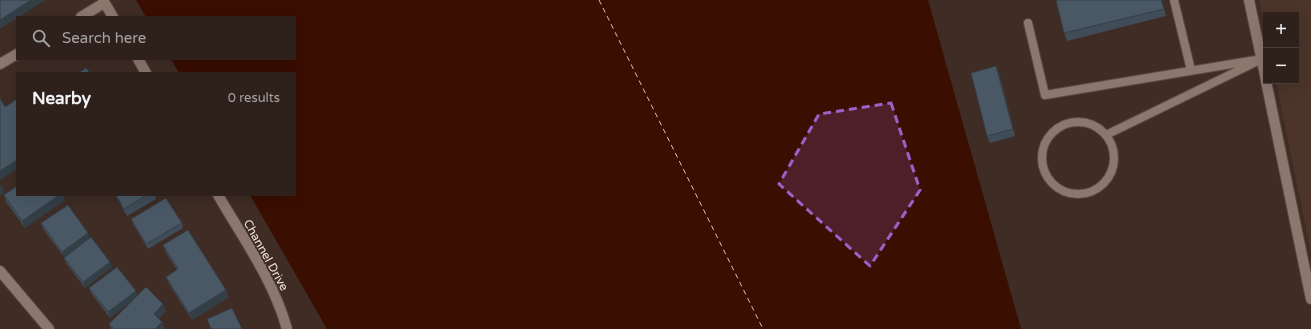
<!DOCTYPE html>
<html lang="en">
<head>
<meta charset="utf-8">
<style>
  :root { --surface:#2e211c; --page:#3a2e29; --text:#f1f3f6; --muted:#a7a3a3; --line:#493e3b }
  body { margin:0; font-family:"Varela Round",sans-serif; background:var(--page); color:var(--text) }
  .controls { position:absolute; right:12px; top:12px; display:grid; overflow:hidden; border-radius:0px; box-shadow:0 4px 16px #0002 }
  .controls button { width:36px; height:36px; display:grid; place-items:center; padding:0; border:0; border-bottom:1px solid var(--line); background:var(--surface); color:var(--text); font:20px sans-serif }
  .list { margin:0; padding:0; list-style:none }
  h2 { display:flex; justify-content:space-between; align-items:center; height:52px; margin:0; padding:0 16px; font-size:17px }
  h2 small { font-size:13px; font-weight:400; color:var(--muted) }
  .icon { flex:none; width:22px; height:22px; fill:none; stroke:currentColor; stroke-width:2; stroke-linecap:round; stroke-linejoin:round }
  .map { position:relative; flex:none; width:1311px; height:329px; overflow:hidden }
  .search { position:absolute; background:var(--surface); box-shadow:0 4px 16px #0002; left:16px; top:16px; width:280px; height:44px; display:flex; align-items:center; gap:10px; box-sizing:border-box; padding:0 14px; border-radius:0px; color:var(--muted); font-size:15px }
  .panel { position:absolute; background:var(--surface); box-shadow:0 4px 16px #0002; left:16px; top:72px; width:280px; height:124px; border-radius:0px }
  .map>svg:first-child { display:block }
</style>
</head>
<body>
<div class="map">
<svg width="1311" height="329" viewBox="0 0 1311 329">
  <rect width="100%" height="100%" fill="#3e2c25"/>
  <!-- built -->
  <path fill="#4c342a" d="M1259,0h52v253l-35,-172h20v-66h-30v17z"/>
  <!-- water -->
  <path fill="#3a0e00" d="M136,0h792l93,329h-694l-77,-134h45v-122h-116l-8,-14h124v-42h-149z"/>
  <g fill="none" stroke-linecap="round" stroke-linejoin="round">
    <!-- ferry -->
    <path stroke="#f5bba4" stroke-width="1" stroke-dasharray="5 4" stroke-linecap="butt" d="M599,0l164,329"/>
    <defs>
      <path id="service" d="M1174,0l17,70
        M1028,23l17,72 217,-36 -156,76
        M1042 158a36 36 0 1 1 72 0a36 36 0 1 1-72 0Z"/>
      <path id="minor" d="M103,0l10,17
        M1249,0l17,80
        M81,17l23,-14
        M138,59l8,14
        M0,64l17,-10
        M1266,81l45,218
        M218,195c25,43 56,86 69,134
        M0,271l49,58"/>
    </defs>
    <!-- service casing -->
    <use href="#service" stroke="#584a43" stroke-width="10"/>
    <!-- minor casing -->
    <use href="#minor" stroke="#584a43" stroke-width="12"/>
    <!-- service -->
    <use href="#service" stroke="#8c776f" stroke-width="8"/>
    <!-- minor -->
    <use href="#minor" stroke="#8c776f" stroke-width="10"/>
  </g>
  <!-- wall -->
  <path fill="#404c58" d="M1162,0l4,16 -99,25 -3,-8z
    M999,73l16,63 -25,7 -3,-7z
    M4,195h59l2,5 -40,28 -19,-26z
    M115,195h40l1,4 -29,17z
    M131,219l51,4 1,5 -35,21 -15,-25z
    M41,223l49,15 20,24 2,5 -27,21 -19,-25 -2,-5 9,-7 -9,6 -21,-28z
    M163,245l66,52 -37,23 -23,-36 -3,-7 11,-7 -11,-17z
    M89,288l48,7 29,16 -7,7 3,4 3,7h-54l-2,-5 24,-24 -23,18 -19,-25z"/>
  <!-- shaded-wall -->
  <path fill="#343e47" d="M31,0h14l-26,17h-2v1l-17,11v-9z
    M1161,0h1l4,16 -2,-7z
    M996,66l3,7 16,63 -2,-7z
    M17,160v9l-17,11v-9z
    M2,185l2,8 -4,2v-9z
    M59,195h4l2,5 -40,28 -3,-7z
    M88,233l2,6 -26,18 -2,-5z
    M110,262l2,5 -27,21 -2,-6z
    M226,290l3,7 -37,23 -3,-7z
    M136,291l2,5 -28,22 -2,-6z
    M163,304l3,7 -10,10 -2,-7z
    M162,322l3,7h-10z"/>
  <!-- building -->
  <path fill="#4a5866" stroke="#343e47" d="M0,0h31l-31,20z
    M1056,0h105l3,9 -100,24z
    M996,66l17,63 -26,7 -16,-63z
    M86,68l4,5h-12z
    M0,98l5,9 12,-8v61l-17,11z
    M17,186v9h42l-37,26 -18,-26z
    M116,195h31l-23,14z
    M166,198l16,25 -36,21 -15,-25z
    M68,205l20,28 -26,19 -21,-29z
    M188,230l38,60 -37,23 -23,-36 12,-8 -15,-24z
    M91,237l19,25 -27,20 -19,-24z
    M117,267l19,24 -28,21 -19,-24z
    M146,287l17,17 -9,10 8,8 -7,7h-41l-5,-5z
    M232,308l10,21h-31l-4,-10z"/>
  <!-- marked area -->
  <path fill="#9d62c7" fill-opacity="0.2" stroke="#9d62c7" stroke-width="3" stroke-dasharray="8 5" stroke-linejoin="round" d="M891,103l29,87 -50,76 -91,-82 40,-70z"/>
  <g text-anchor="middle" stroke-width="3.5" stroke-linejoin="round" paint-order="stroke">
    <!-- street labels -->
    <g font-size="12" fill="#ece0db" stroke="#3e2c25">
      <text transform="translate(266 255) rotate(61)" y="4">Channel Drive</text>
    </g>
  </g>
</svg>
<div class="controls">
<button>+</button>
<button>−</button>
</div>
<div class="search"><svg class="icon" aria-label="search" viewBox="0 0 24 24"><circle cx="10" cy="10" r="6"/><path d="M15 15l6 6"/></svg>Search here</div>
<section class="panel">
<h2>Nearby<small>0 results</small></h2>
<ul class="list">
</ul>
</section>
</div>
</body>
</html>
